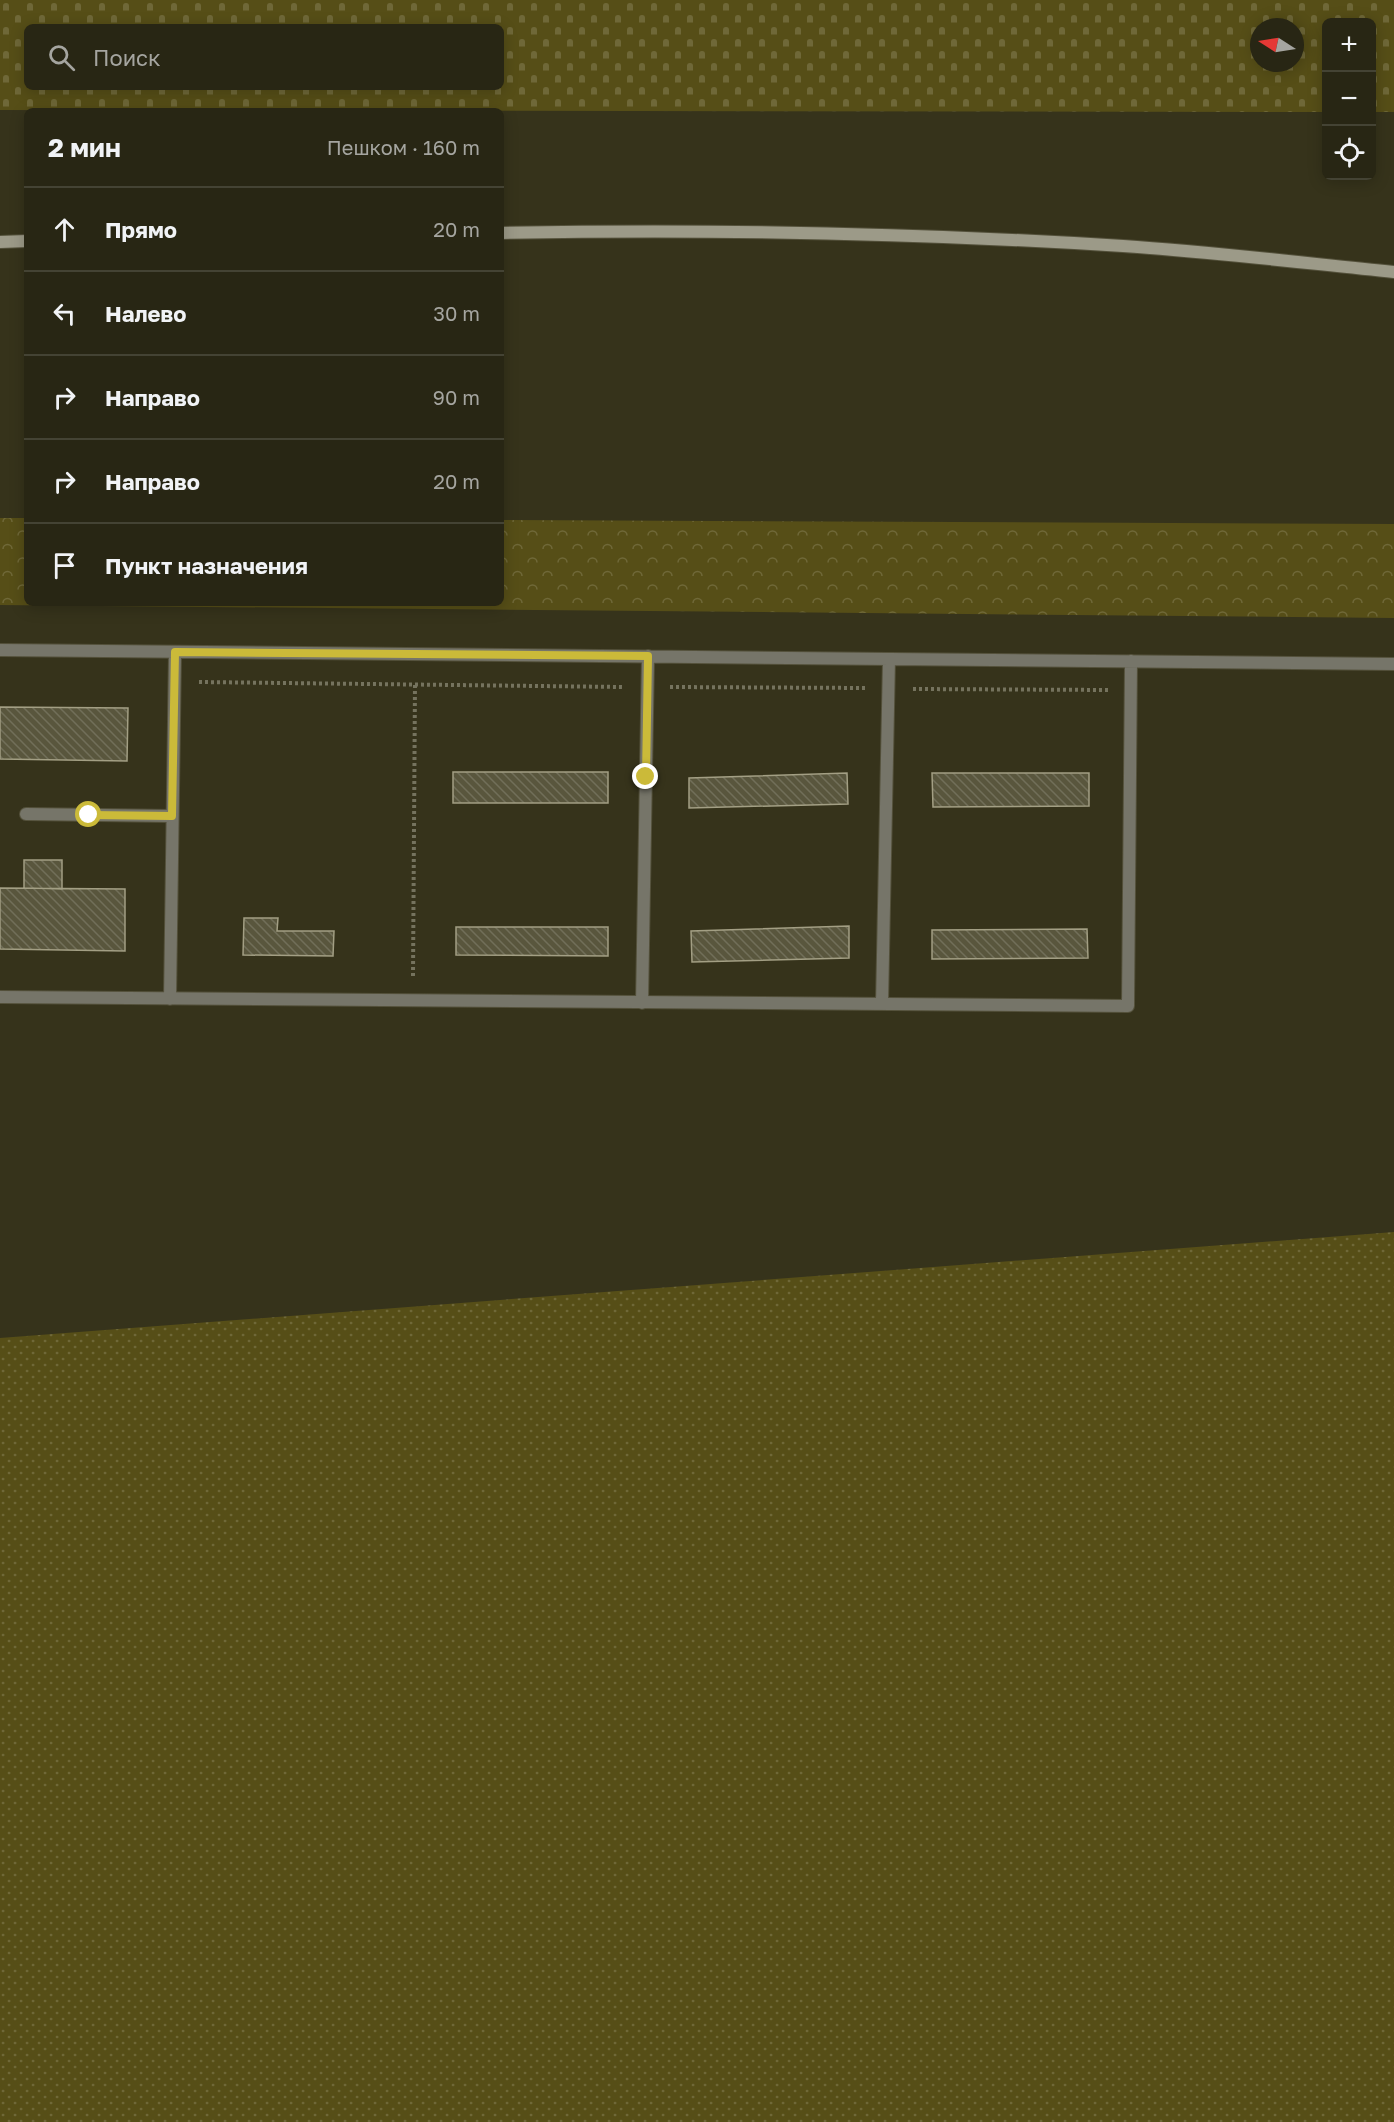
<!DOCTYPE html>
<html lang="ru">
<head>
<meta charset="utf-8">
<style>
  :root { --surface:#282614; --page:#343222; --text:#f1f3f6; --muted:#a5a5a0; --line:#444334 }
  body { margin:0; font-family:"Golos Text",sans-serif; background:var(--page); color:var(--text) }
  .controls { position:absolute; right:18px; top:18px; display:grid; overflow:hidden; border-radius:9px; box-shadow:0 3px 15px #0003 }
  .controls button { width:54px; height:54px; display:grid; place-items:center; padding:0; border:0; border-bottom:2px solid var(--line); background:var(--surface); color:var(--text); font:30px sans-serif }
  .compass { position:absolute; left:1250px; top:18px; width:54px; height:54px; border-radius:50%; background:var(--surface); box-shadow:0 3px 15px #0003; rotate:282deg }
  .stop { position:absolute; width:18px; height:18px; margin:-14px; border:4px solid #cbba39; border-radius:50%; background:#fff }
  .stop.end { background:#cbba39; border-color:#fff; box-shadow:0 2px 6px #0008 }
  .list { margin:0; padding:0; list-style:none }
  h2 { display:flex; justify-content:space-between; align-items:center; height:78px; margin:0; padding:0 24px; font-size:26px }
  h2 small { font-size:20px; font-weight:400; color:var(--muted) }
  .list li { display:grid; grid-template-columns:39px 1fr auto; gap:18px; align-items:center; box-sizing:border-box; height:84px; padding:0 24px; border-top:2px solid var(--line) }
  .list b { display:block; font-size:22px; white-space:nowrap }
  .list em { font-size:20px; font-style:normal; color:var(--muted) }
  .icon { flex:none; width:33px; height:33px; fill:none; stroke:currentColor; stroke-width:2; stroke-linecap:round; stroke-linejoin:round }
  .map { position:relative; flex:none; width:1394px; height:2122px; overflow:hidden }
  .search { position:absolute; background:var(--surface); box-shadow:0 3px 15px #0003; left:24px; top:24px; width:480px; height:66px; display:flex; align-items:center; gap:15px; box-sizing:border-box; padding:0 21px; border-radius:9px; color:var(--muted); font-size:22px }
  .panel { position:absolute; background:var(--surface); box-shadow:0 3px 15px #0003; left:24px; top:108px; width:480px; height:498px; border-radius:9px }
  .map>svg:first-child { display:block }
</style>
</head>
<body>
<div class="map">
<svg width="1394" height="2122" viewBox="0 0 1394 2122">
  <defs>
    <pattern id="grass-dots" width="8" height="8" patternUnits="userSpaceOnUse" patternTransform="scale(1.5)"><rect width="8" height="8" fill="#564e17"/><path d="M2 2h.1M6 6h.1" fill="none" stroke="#6f6838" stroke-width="1.8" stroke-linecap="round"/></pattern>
    <pattern id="forest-crowns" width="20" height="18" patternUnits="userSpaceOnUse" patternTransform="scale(1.5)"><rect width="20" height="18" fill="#564e17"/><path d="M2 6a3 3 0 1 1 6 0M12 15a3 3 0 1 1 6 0" fill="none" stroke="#6f6838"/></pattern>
    <pattern id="cemetery-stones" width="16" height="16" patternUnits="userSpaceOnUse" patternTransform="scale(1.5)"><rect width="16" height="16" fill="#564e17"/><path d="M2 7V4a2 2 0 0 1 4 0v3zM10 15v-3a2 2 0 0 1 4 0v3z" fill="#6f6838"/></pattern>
    <pattern id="building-back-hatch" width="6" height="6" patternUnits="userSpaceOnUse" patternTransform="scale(1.5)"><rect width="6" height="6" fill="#59563d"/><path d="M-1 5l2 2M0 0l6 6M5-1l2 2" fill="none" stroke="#716f59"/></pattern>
  </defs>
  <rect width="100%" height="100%" fill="#36331b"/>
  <!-- grass -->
  <path fill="url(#grass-dots)" d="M1394,1232v890h-1394v-784z"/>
  <!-- forest -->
  <path fill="url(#forest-crowns)" d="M0,518h27v85h474v-83l893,4v94l-1394,-13z"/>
  <!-- cemetery -->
  <path fill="url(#cemetery-stones)" fill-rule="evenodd" d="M0,0h1394v112h-22v-90h-46v90l-1326,-2zM27,27h474v60h-474zM1259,27h36v36h-36z"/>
  <!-- building -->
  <path fill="url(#building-back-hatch)" stroke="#a39f84" stroke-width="1.5" d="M0,707l128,1 -1,53 -127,-2z
    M453,772h155v31h-155z
    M847,773l1,31 -159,4v-30z
    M932,773h157v33l-156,1z
    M24,860h38v29l-38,-1z
    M0,888l125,1v62l-125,-2z
    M244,918h34l-1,13h57l-1,25 -90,-1z
    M849,926v32l-157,4 -1,-31z
    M456,927h152v29l-152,-1z
    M1087,929l1,29 -156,1v-29z"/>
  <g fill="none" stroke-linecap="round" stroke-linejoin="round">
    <defs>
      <path id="service" d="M0,650l1394,14
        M26,814l146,2
        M0,997l1128,9 3,-345
        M170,999l5,-347
        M642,1003l6,-347
        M882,1004l7,-345"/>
      <path id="secondary" d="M501,233c207,-4 415,0 622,13 90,6 181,17 271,26
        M0,242l27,-1"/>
    </defs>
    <!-- service casing -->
    <use href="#service" stroke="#54513b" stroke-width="14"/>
    <!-- secondary casing -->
    <use href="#secondary" stroke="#54513b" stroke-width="14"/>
    <!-- path -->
    <path stroke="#75735e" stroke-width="4" stroke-dasharray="3 3" stroke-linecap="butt" d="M199,682l424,5
      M670,687l196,1
      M913,689l196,1
      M413,976l2,-292"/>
    <!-- service -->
    <use href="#service" stroke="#767569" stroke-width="12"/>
    <!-- secondary -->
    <use href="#secondary" stroke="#9c9a88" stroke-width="12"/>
  </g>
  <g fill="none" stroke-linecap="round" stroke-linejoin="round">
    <!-- route -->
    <path stroke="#cbba39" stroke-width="8" d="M89,815l83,1 3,-164 473,4 -2,121"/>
  </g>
</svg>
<div class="controls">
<button>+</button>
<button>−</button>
<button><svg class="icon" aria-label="locate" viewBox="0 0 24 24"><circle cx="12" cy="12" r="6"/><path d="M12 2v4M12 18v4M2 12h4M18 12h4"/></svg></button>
</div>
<svg class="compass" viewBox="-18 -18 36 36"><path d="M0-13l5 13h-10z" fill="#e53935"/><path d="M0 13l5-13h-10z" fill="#a5a5a0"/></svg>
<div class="stop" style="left:89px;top:815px"></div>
<div class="stop end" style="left:646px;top:777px"></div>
<div class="search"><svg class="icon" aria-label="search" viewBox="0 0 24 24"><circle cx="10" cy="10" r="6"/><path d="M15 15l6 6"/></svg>Поиск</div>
<section class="panel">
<h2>2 мин<small>Пешком · 160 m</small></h2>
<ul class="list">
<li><svg class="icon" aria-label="ahead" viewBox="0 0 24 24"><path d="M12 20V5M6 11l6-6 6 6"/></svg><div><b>Прямо</b></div><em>20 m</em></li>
<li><svg class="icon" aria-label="left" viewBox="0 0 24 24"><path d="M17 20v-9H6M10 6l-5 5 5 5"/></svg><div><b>Налево</b></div><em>30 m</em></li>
<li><svg class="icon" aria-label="right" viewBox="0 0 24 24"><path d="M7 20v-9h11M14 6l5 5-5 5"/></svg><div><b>Направо</b></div><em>90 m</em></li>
<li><svg class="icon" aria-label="right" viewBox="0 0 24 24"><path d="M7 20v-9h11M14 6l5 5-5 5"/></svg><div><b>Направо</b></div><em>20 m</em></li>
<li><svg class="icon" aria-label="arrive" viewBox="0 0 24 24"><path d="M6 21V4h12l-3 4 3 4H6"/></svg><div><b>Пункт назначения</b></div></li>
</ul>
</section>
</div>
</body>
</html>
